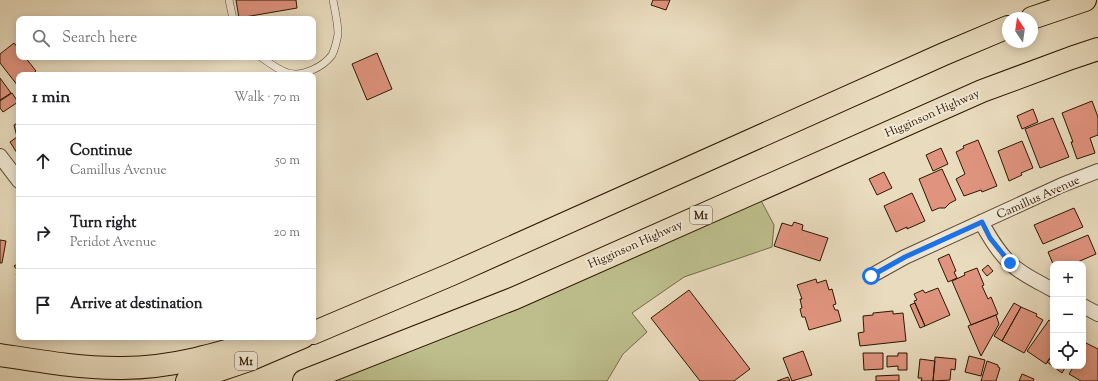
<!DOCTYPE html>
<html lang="en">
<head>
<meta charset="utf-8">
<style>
  :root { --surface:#fff; --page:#f6f6f6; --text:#202124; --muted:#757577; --line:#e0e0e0 }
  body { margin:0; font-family:"Sorts Mill Goudy",serif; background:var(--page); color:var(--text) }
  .controls { position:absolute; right:12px; bottom:12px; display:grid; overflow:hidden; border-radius:8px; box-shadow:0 2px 10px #0003 }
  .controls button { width:36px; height:36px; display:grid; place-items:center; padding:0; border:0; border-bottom:1px solid var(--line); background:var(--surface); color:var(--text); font:20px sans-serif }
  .compass { position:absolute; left:1002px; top:12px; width:36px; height:36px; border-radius:50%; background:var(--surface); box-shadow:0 2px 10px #0003; rotate:347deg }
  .stop { position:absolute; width:12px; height:12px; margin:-9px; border:3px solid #1a73e8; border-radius:50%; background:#fff }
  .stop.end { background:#1a73e8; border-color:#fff; box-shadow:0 1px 4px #0008 }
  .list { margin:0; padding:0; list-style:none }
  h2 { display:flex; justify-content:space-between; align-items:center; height:52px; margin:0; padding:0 16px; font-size:17px }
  h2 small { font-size:13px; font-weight:400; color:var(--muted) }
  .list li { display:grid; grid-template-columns:26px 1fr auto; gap:12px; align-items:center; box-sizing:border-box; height:72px; padding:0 16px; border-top:1px solid var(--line) }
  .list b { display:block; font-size:15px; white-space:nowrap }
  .list p { margin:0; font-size:13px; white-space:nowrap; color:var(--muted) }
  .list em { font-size:13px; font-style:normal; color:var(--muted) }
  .icon { flex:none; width:22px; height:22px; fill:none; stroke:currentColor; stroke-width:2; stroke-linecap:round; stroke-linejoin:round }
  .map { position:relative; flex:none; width:1098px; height:381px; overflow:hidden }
  .search { position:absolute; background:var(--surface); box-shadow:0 2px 10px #0003; left:16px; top:16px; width:300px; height:44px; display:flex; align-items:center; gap:10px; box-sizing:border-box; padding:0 14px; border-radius:8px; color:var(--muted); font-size:15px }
  .panel { position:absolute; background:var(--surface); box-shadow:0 2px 10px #0003; left:16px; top:72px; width:300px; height:268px; border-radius:8px }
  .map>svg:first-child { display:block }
</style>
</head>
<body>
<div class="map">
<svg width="1098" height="381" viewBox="0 0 1098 381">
  <rect width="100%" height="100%" fill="#e9dcbe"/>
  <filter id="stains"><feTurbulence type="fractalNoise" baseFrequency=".005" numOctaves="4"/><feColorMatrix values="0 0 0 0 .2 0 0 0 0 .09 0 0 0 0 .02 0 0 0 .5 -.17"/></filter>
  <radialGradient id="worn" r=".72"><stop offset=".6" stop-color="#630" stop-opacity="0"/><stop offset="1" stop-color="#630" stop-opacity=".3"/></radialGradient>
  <!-- green -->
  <path fill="#bdbe8c" stroke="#756b46" d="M757,193l17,32 -2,22 -88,30 -52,36 15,19 -24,22 -16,27h-297z"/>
  <!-- building -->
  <path fill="#e0947f" stroke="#2d1800" d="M236,0h60l1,8 -58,10z
    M653,0h17l-4,10 -15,-5z
    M14,43l5,6v8h6l11,14 -5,4h-12v10l-1,1 -18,-23v-9z
    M377,53l15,36 -25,11 -15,-36z
    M0,78l11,15 -11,7z
    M12,93l6,9 -15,10 -3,-4v-7z
    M1092,101l6,16v18l-8,3 5,15 -18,6 -6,-17h2l-11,-29z
    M1033,109l5,13 -16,7 -5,-13z
    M1053,118l16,39 -29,11 -15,-39z
    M19,122v29l-2,2 -7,-11 7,-5 -3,-12z
    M978,140l19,46 -15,6 -1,-2 -17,6 -8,-17 9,-5 -9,-22 8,-4 -1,-2z
    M1022,141l11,27 -12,5 1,2 -13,6 -11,-30z
    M941,148l7,16 -15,7 -7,-16z
    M942,169l14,31 -6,3 -5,5h-6l-7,3 -13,-32z
    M884,172l8,16 -15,7 -8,-16z
    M912,193l13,28 -18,8v-2l-11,5 -12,-26z
    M1074,208l9,19 -40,17 -9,-19z
    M794,222l9,3 -1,5 26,8 -8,23 -46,-15 8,-23 10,3z
    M1088,235l8,19 -23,10h-20l-5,-12z
    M0,240l6,1 -4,22h-2z
    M949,254l7,17 -2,1 3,6 -9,4 -10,-23z
    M19,263v16l-3,-5 3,-2 -5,-6z
    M988,265l5,6 -6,5 -5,-6z
    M977,268l7,17 -2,1 6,13 3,-2 7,17 -27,11 -19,-44 13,-6 -1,-2z
    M816,279l1,4 9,-3 3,10 3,-1 4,15 -3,1 2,5h3l3,11 -32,9 -4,-13h-3l-2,-8 2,-1 -2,-9h2l-5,-14z
    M938,288l12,27 -25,11 -11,-25 3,-1 -3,-6 9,-4 2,3z
    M689,290l61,79 -16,12h-34l-49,-63z
    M915,303l10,23 -5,2 -10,-23z
    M1014,303l7,4 -19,34 -8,-5z
    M1021,307l16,7 -1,2 7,4 -19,33 -22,-12z
    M893,311v3l10,-1 3,28 -46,5 -2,-13 6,-1 -1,-16 10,-1v-2z
    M996,315l3,9 -18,32 -13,-30z
    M1049,320l4,2v32l-7,10 -19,-13z
    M1086,343l12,6v32h-17l-12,-7 5,-8h9v-17z
    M803,351l9,24 -20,6 -9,-23z
    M863,353h20v16l-19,1z
    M898,353h9v17h-9v-4l-11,1v-11h11z
    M1053,354v12h13l-4,7 -15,-11z
    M969,356l16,4 -4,16 -16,-4z
    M935,357l21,2 -1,11 -4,-1 -1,11 -17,1z
    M920,359l15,2 -2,20h-12l1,-3h-4z
    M987,361l11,4v2l2,1 -4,13h-15z
    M1022,374l12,5 -1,2h-14z
    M899,375v6h-23v-5z
    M788,377l2,4h-13z"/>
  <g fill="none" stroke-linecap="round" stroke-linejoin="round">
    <defs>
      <path id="lane" d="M229,0l4,19
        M261,57c8,6 17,13 27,16 15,4 35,-6 44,-18 3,-6 5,-15 6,-21 0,-11 -3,-23 -5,-34"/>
      <path id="street" d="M0,156l19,25
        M981,222c8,14 17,30 29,41 12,12 29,19 43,27
        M871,276l34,-19 157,-72 36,-14
        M1083,306l15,8"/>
      <path id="highway" d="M1032,18l53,-18
        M313,333l139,-59 492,-220 64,-27
        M0,355c39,6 78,13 118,13 52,1 105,-15 154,-31
        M187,381l62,-21 54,-23
        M304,381l211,-83 467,-207 89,-33 27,-9"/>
    </defs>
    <!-- lane casing -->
    <use href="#lane" stroke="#5c4930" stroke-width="8"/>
    <!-- street casing -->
    <use href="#street" stroke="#5c4930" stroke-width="16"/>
    <!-- highway casing -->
    <use href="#highway" stroke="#2d1800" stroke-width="24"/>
    <!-- lane -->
    <use href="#lane" stroke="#f1e8d5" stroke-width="7"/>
    <!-- street -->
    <use href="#street" stroke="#f1e8d5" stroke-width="14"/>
    <!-- highway -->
    <use href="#highway" stroke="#e9dcbe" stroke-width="22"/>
  </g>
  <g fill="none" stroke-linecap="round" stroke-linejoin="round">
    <!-- route -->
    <path stroke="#1a73e8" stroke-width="5" d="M871,276l34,-19 77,-35 8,16 20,25"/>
  </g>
  <g text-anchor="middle" stroke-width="4" stroke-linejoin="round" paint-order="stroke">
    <!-- shield labels -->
    <g fill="#f1e8d5" stroke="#685640" stroke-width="1">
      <rect x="690" y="206" width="22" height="18" rx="3"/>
      <rect x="235" y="352" width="22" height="18" rx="3"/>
    </g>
    <g font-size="11" font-weight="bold" fill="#2d1800">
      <text x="701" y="219">M1</text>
      <text x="246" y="365">M1</text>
    </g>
    <!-- street labels -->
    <g font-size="12" fill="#2d1800" stroke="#f1e8d5">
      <text transform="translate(932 113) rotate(-24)" y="4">Higginson Highway</text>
      <text transform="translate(1038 197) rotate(-24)" y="4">Camillus Avenue</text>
      <text transform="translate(635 244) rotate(-24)" y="4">Higginson Highway</text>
    </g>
  </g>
  <rect width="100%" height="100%" filter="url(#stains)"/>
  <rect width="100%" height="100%" fill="url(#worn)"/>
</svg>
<div class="controls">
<button>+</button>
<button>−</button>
<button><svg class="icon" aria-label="locate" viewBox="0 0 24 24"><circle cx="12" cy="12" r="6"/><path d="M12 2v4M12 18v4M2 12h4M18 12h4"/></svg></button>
</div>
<svg class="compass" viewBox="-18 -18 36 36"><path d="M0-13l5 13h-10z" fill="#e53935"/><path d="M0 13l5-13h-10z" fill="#757577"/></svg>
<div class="stop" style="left:871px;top:276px"></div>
<div class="stop end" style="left:1010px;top:263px"></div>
<div class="search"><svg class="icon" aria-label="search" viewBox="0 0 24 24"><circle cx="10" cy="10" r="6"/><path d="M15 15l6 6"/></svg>Search here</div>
<section class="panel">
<h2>1 min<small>Walk · 70 m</small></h2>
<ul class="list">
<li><svg class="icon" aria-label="ahead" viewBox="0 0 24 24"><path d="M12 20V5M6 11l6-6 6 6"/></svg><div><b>Continue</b><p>Camillus Avenue</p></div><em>50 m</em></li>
<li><svg class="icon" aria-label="right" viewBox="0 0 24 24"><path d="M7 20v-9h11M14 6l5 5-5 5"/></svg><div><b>Turn right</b><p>Peridot Avenue</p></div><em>20 m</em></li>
<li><svg class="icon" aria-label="arrive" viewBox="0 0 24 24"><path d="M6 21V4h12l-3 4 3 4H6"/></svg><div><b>Arrive at destination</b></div></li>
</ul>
</section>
</div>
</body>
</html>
